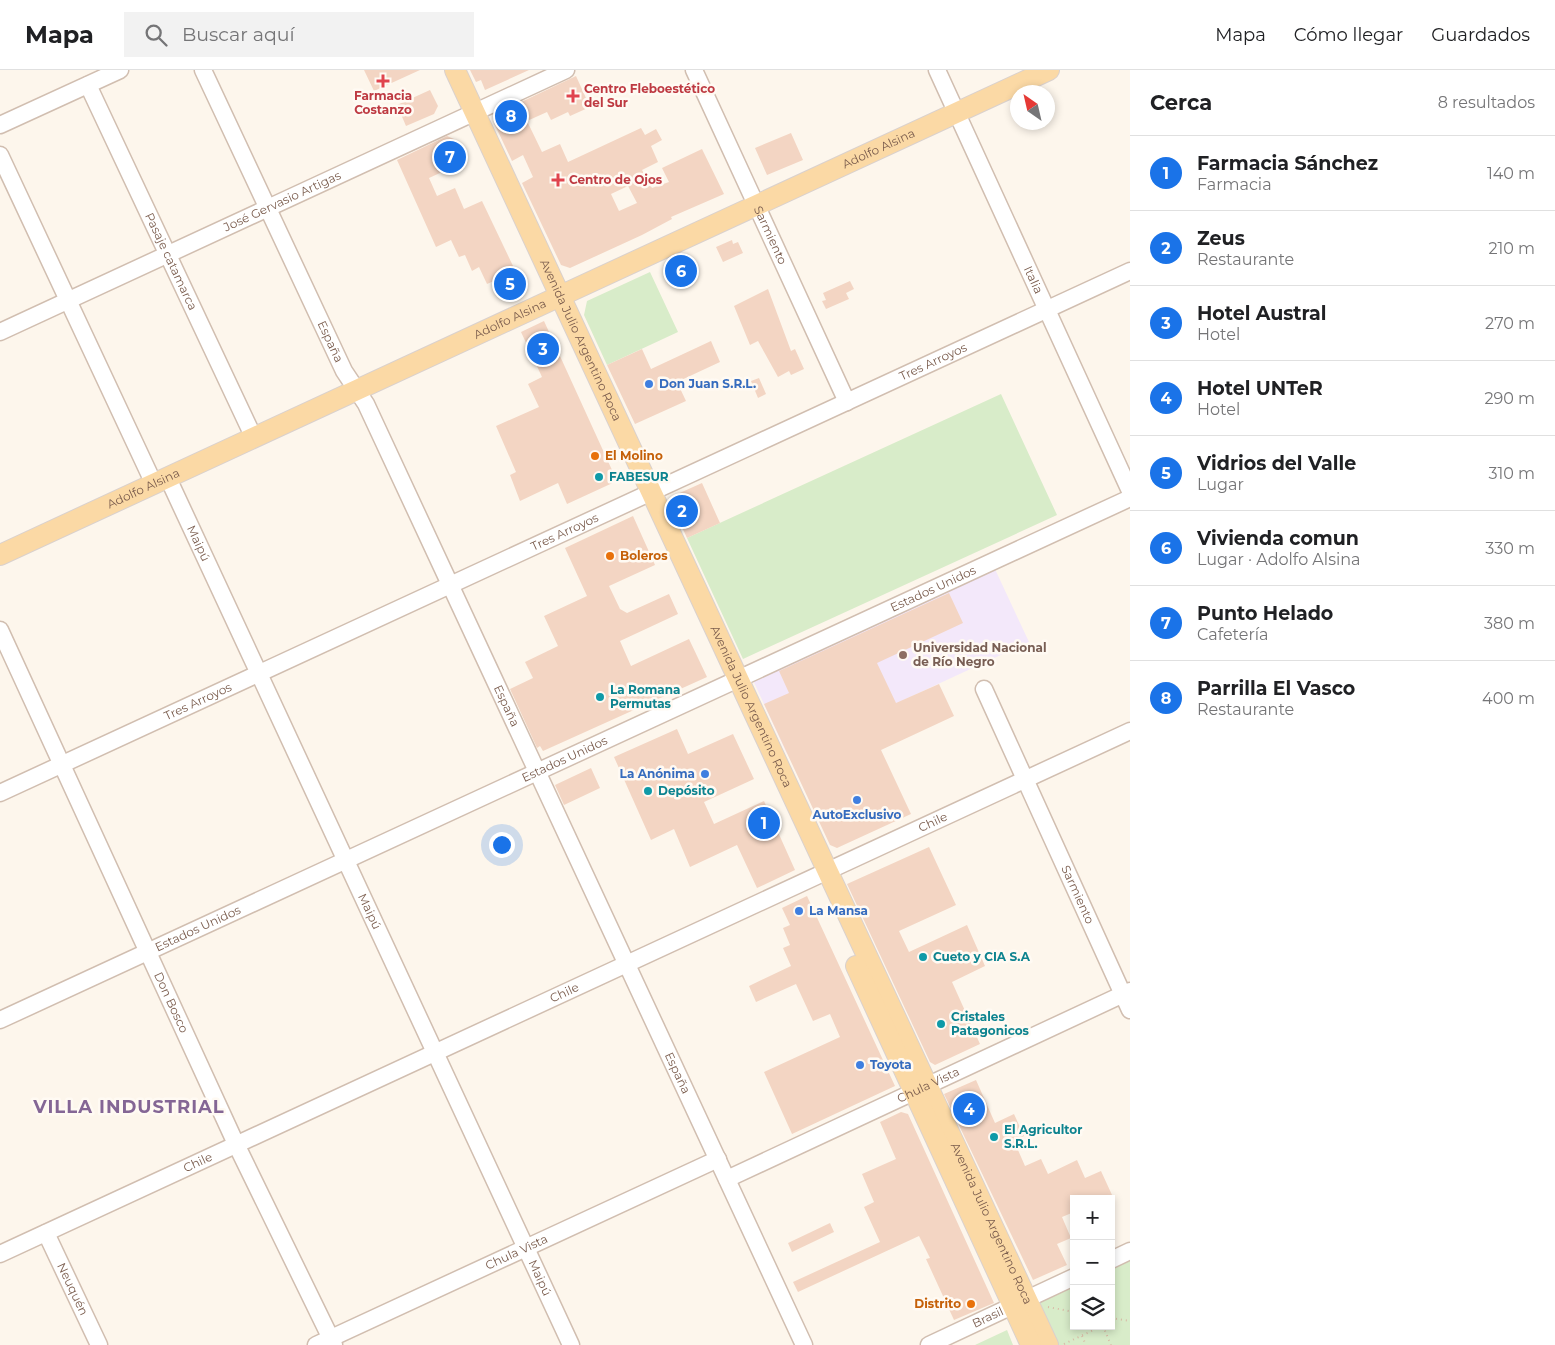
<!DOCTYPE html>
<html lang="es">
<head>
<meta charset="utf-8">
<style>
  :root { --surface:#fff; --page:#f2f2f2; --text:#202124; --muted:#757577; --line:#e0e0e0; --accent:#1a73e8 }
  body { margin:0; font-family:Montserrat,sans-serif; background:var(--page); color:var(--text) }
  .controls { position:absolute; right:15px; bottom:15px; display:grid; overflow:hidden; border-radius:0px; box-shadow:0 2px 8px #0003 }
  .controls button { width:45px; height:45px; display:grid; place-items:center; padding:0; border:0; border-bottom:1px solid var(--line); background:var(--surface); color:var(--text); font:25px sans-serif }
  .compass { position:absolute; left:1010px; top:15px; width:45px; height:45px; border-radius:50%; background:var(--surface); box-shadow:0 2px 8px #0003; rotate:326deg }
  .you { position:absolute; left:501px; top:774px; width:18px; height:18px; margin:-12px; border:4px solid #fff; border-radius:50%; background:#1a73e8; box-shadow:0 0 0 8px #1a73e833 }
  .badge { display:grid; place-items:center; width:32px; height:32px; border-radius:50%; background:var(--accent); color:#fff; font-size:16px; font-weight:700 }
  .pin { position:absolute; translate:-50% -50%; border:2px solid #fff; box-shadow:0 1px 5px #0006 }
  .list { margin:0; padding:0; list-style:none }
  h2 { display:flex; justify-content:space-between; align-items:center; height:65px; margin:0; padding:0 20px; font-size:21px }
  h2 small { font-size:16px; font-weight:400; color:var(--muted) }
  .list li { display:grid; grid-template-columns:32px 1fr auto; gap:15px; align-items:center; box-sizing:border-box; height:75px; padding:0 20px; border-top:1px solid var(--line) }
  .list b { display:block; font-size:19px; white-space:nowrap }
  .list p { margin:0; font-size:16px; white-space:nowrap; color:var(--muted) }
  .list em { font-size:16px; font-style:normal; color:var(--muted) }
  .icon { flex:none; width:28px; height:28px; fill:none; stroke:currentColor; stroke-width:2; stroke-linecap:round; stroke-linejoin:round }
  .map { position:relative; flex:none; width:1130px; height:1275px; overflow:hidden }
  header { display:flex; align-items:center; gap:30px; box-sizing:border-box; height:70px; padding:0 25px; background:var(--surface); border-bottom:1px solid var(--line) }
  header strong { font-size:24px }
  nav { display:flex; gap:28px; margin-inline-start:auto; font-size:18px }
  .search { width:350px; height:45px; background:var(--page); display:flex; align-items:center; gap:12px; box-sizing:border-box; padding:0 18px; border-radius:0px; color:var(--muted); font-size:19px }
  main { display:flex }
  aside { flex:1; background:var(--surface) }
  .map>svg:first-child { display:block }
</style>
</head>
<body>
<header>
<strong>Mapa</strong>
<div class="search"><svg class="icon" aria-label="search" viewBox="0 0 24 24"><circle cx="10" cy="10" r="6"/><path d="M15 15l6 6"/></svg>Buscar aquí</div>
<nav><a>Mapa</a><a>Cómo llegar</a><a>Guardados</a></nav>
</header>
<main>
<div class="map">
<svg width="1130" height="1275" viewBox="0 0 1130 1275">
  <rect width="100%" height="100%" fill="#fdf6ec"/>
  <!-- education -->
  <path fill="#f3e8fa" d="M994,497l35,75 -242,112 -35,-76z"/>
  <!-- green -->
  <path fill="#d8ecc9" d="M650,202l28,60 -71,33 -23,-50 3,-14z
    M1001,324l56,121 -314,144 -56,-121z
    M1130,1189v86h-74l-20,-42 38,-18v41h37v-58z
    M1007,1260l6,15h-38z"/>
  <!-- building -->
  <path fill="#f3d5c3" fill-rule="evenodd" d="M364,0h56l-46,21z
    M470,0h59l-44,20 -4,-10 -5,2z
    M576,6l14,31 -20,9 -2,-4 -17,8 -4,-8 -20,9 15,31 18,-8 8,18 73,-34 4,7 11,-6 6,11 -11,6 7,16 -16,8 10,18 17,-6 -7,-14 40,-19 22,45 -53,23 1,2 -30,16 -72,33 -9,-3 -39,-82 11,-6 -10,-22 -11,6 -18,-38 4,-10zM628,116l9,17 -18,8 -8,-17z
    M430,20l8,16 -4,8 -28,12 -9,-21z
    M791,63l12,27 -36,15 -12,-27z
    M447,66l7,3 10,23 -35,16 8,18 18,-8 9,21 18,-8 42,88 -20,9 -8,-18 -9,4 -8,-17 -7,4 -7,-16 -6,2 -8,-17 -15,7 -39,-87z
    M732,170l1,4 5,-2 5,11 -20,9 -7,-15z
    M683,193l6,12 -10,5 -5,-12z
    M850,211l4,8 -8,4 3,6 -23,10 -4,-8 4,-1 -3,-7z
    M768,219l23,62 4,-2 9,20 -13,6 -2,-4 -11,6 -20,-36 -8,4 -16,-39z
    M544,251l73,160 -50,23 -9,-21 -38,18 -10,-26 6,-3 -20,-46 43,-19 -11,-23 14,-7 -21,-45z
    M711,271l9,21 -43,20 9,19 -51,23 -28,-59 35,-16 9,20z
    M759,308l7,16 -8,4 -7,-17z
    M702,413l18,40 -33,15 -16,-35 2,-7z
    M633,446l22,49 -46,21 11,23 7,4 42,-19 9,20 -58,27 11,25 58,-27 18,38 -164,74 -3,-5 -3,2 -27,-59 23,-11 -8,-16 33,-16 -14,-30 43,-20 -22,-48z
    M949,523l14,30 -86,40 19,40 43,-19 15,32 -73,34 30,64 -74,34 -7,-3 -66,-141 25,-11 -10,-22z
    M677,659l11,25 45,-20 21,45 -50,23 10,22 50,-23 31,69 -38,18 -20,-43 -47,22 -16,-38 -23,11 -37,-83z
    M591,698l9,20 -36,17 -9,-20z
    M929,777l27,58 -57,26 10,21 58,-27 18,41 -33,16 28,62 -45,21 -5,-3 -83,-178z
    M807,826l88,190 -103,48 -28,-62 76,-35 -10,-23 -17,7 -17,-37 -40,18 -7,-16 42,-20 -8,-18 7,-3 -7,-17 7,-3 -8,-17z
    M976,1010l19,43 19,-9 10,22 -10,5 11,25 16,-7 7,15 29,-14 8,18 16,-7 11,24 -9,4h-29v13l-12,5 9,21 -14,6 10,21 -34,15 -89,-186z
    M901,1042l7,2 86,189 -40,17 -28,-61 4,-1 -11,-22 -121,56 -5,-10 87,-40 -16,-35 10,-5 -12,-28 34,-15 -16,-37z
    M830,1153l4,9 -42,20 -4,-9z"/>
  <g fill="none" stroke-linecap="round" stroke-linejoin="round">
    <defs>
      <g id="minor">
        <path id="s1" d="M203,0l141,301 22,33 438,941"/>
        <path id="s2" d="M694,0l153,332"/>
        <path id="s3" d="M937,0l193,421"/>
        <path id="s4" d="M88,15l166,353"/>
        <path d="M0,55l120,-55"/>
        <path d="M0,85l154,329"/>
        <path id="s5" d="M0,262l566,-262"/>
        <path id="s6" d="M168,408l403,867"/>
        <path id="s7" d="M0,560l236,514 98,201"/>
        <path id="s8" d="M984,619l146,321"/>
        <path id="s9" d="M0,723l1130,-522"/>
        <path id="s10" d="M0,950l1130,-522"/>
        <path id="s11" d="M727,1109l403,-188"/>
        <path id="s12" d="M46,1163l53,112"/>
        <path id="s13" d="M0,1184l1130,-523"/>
        <path d="M1111,1190l19,-9"/>
        <path id="s14" d="M316,1275l402,-186"/>
        <path id="s15" d="M929,1275l145,-68"/>
      </g>
      <g id="major">
        <path id="s16" d="M455,0l593,1275"/>
        <path id="s17" d="M0,485l1049,-485"/>
        <path d="M856,896l175,379"/>
      </g>
    </defs>
    <!-- minor casing -->
    <use href="#minor" stroke="#d1beb0" stroke-width="19"/>
    <!-- major casing -->
    <use href="#major" stroke="#dad1cd" stroke-width="22"/>
    <!-- path -->
    <path stroke="#d9b8a5" stroke-width="2" stroke-dasharray="1 4" stroke-linecap="butt" d="M1048,1237l26,5
      M1111,1248l19,3
      M1103,1256l8,19
      M1082,1266l4,9
      M1064,1274l38,-18"/>
    <!-- minor -->
    <use href="#minor" stroke="#fff" stroke-width="16"/>
    <!-- major -->
    <use href="#major" stroke="#fbd9a5" stroke-width="20"/>
  </g>
  <!-- markers -->
  <g fill="#e0444e" stroke="#fffaf3" stroke-width="2">
    <path d="M380.5 3.5h5v5h5v5h-5v5h-5v-5h-5v-5h5z"/>
    <path d="M570.5 18.5h5v5h5v5h-5v5h-5v-5h-5v-5h5z"/>
    <path d="M555.5 102.5h5v5h5v5h-5v5h-5v-5h-5v-5h5z"/>
  </g>
  <g fill="#3f7fe0" stroke="#fffaf3" stroke-width="2">
    <circle cx="649" cy="314" r="5"/>
    <circle cx="705" cy="704" r="5"/>
    <circle cx="857" cy="730" r="5"/>
    <circle cx="799" cy="841" r="5"/>
    <circle cx="860" cy="995" r="5"/>
  </g>
  <g fill="#e8710a" stroke="#fffaf3" stroke-width="2">
    <circle cx="595" cy="386" r="5"/>
    <circle cx="610" cy="486" r="5"/>
    <circle cx="971" cy="1234" r="5"/>
  </g>
  <g fill="#0f9aa8" stroke="#fffaf3" stroke-width="2">
    <circle cx="599" cy="407" r="5"/>
    <circle cx="600" cy="627" r="5"/>
    <circle cx="648" cy="721" r="5"/>
    <circle cx="923" cy="887" r="5"/>
    <circle cx="941" cy="954" r="5"/>
    <circle cx="994" cy="1067" r="5"/>
  </g>
  <circle fill="#8d6e63" stroke="#fffaf3" stroke-width="2" cx="903" cy="585" r="5"/>
  <g text-anchor="middle" stroke-width="5" stroke-linejoin="round" paint-order="stroke">
    <!-- health labels -->
    <g font-size="12" font-weight="bold" fill="#be3a42" stroke="#fffaf3" text-anchor="start">
      <text x="584" y="23">Centro Fleboestético<tspan x="584" dy="14">del Sur</tspan></text>
      <text x="383" y="30" text-anchor="middle">Farmacia<tspan x="383" dy="14">Costanzo</tspan></text>
      <text x="569" y="114">Centro de Ojos</text>
    </g>
    <!-- street labels -->
    <g font-size="12" fill="#7a5c4d" stroke="#fffaf3">
      <text dy="4" stroke="none"><textPath href="#s17" startOffset="968">Adolfo Alsina</textPath></text>
      <text dy="4" stroke="none"><textPath href="#s5" startOffset="311">José Gervasio Artigas</textPath></text>
      <text dy="4" stroke="none"><textPath href="#s2" startOffset="182">Sarmiento</textPath></text>
      <text dy="4" stroke="none"><textPath href="#s4" startOffset="195">Pasaje catamarca</textPath></text>
      <text dy="4" stroke="none"><textPath href="#s3" startOffset="231">Italia</textPath></text>
      <text dy="4" stroke="none"><textPath href="#s17" startOffset="562">Adolfo Alsina</textPath></text>
      <text dy="4" stroke="none"><textPath href="#s16" startOffset="298">Avenida Julio Argentino Roca</textPath></text>
      <text dy="4" stroke="none"><textPath href="#s1" startOffset="300">España</textPath></text>
      <text dy="4" stroke="none"><textPath href="#s9" startOffset="1028">Tres Arroyos</textPath></text>
      <text dy="4" stroke="none"><textPath href="#s17" startOffset="158">Adolfo Alsina</textPath></text>
      <text dy="4" stroke="none"><textPath href="#s9" startOffset="622">Tres Arroyos</textPath></text>
      <text dy="4" stroke="none"><textPath href="#s6" startOffset="72">Maipú</textPath></text>
      <text dy="4" stroke="none"><textPath href="#s10" startOffset="1028">Estados Unidos</textPath></text>
      <text dy="4" stroke="none"><textPath href="#s9" startOffset="218">Tres Arroyos</textPath></text>
      <text dy="4" stroke="none"><textPath href="#s1" startOffset="705">España</textPath></text>
      <text dy="4" stroke="none"><textPath href="#s16" startOffset="702">Avenida Julio Argentino Roca</textPath></text>
      <text dy="4" stroke="none"><textPath href="#s10" startOffset="622">Estados Unidos</textPath></text>
      <text dy="4" stroke="none"><textPath href="#s13" startOffset="1028">Chile</textPath></text>
      <text dy="4" stroke="none"><textPath href="#s8" startOffset="226">Sarmiento</textPath></text>
      <text dy="4" stroke="none"><textPath href="#s6" startOffset="478">Maipú</textPath></text>
      <text dy="4" stroke="none"><textPath href="#s10" startOffset="218">Estados Unidos</textPath></text>
      <text dy="4" stroke="none"><textPath href="#s13" startOffset="622">Chile</textPath></text>
      <text dy="4" stroke="none"><textPath href="#s7" startOffset="410">Don Bosco</textPath></text>
      <text dy="4" stroke="none"><textPath href="#s1" startOffset="1110">España</textPath></text>
      <text dy="4" stroke="none"><textPath href="#s11" startOffset="222">Chula Vista</textPath></text>
      <text dy="4" stroke="none"><textPath href="#s13" startOffset="218">Chile</textPath></text>
      <text dy="4" stroke="none"><textPath href="#s16" startOffset="1272">Avenida Julio Argentino Roca</textPath></text>
      <text dy="4" stroke="none"><textPath href="#s14" startOffset="221">Chula Vista</textPath></text>
      <text dy="4" stroke="none"><textPath href="#s6" startOffset="882">Maipú</textPath></text>
      <text dy="4" stroke="none"><textPath href="#s12" startOffset="62">Neuquén</textPath></text>
      <text dy="4" stroke="none"><textPath href="#s15" startOffset="65">Brasil</textPath></text>
    </g>
    <!-- shop labels -->
    <g font-size="12" font-weight="bold" fill="#366cbe" stroke="#fffaf3" text-anchor="start">
      <text x="659" y="318">Don Juan S.R.L.</text>
      <text x="695" y="708" text-anchor="end">La Anónima</text>
      <text x="857" y="749" text-anchor="middle">AutoExclusivo</text>
      <text x="809" y="845">La Mansa</text>
      <text x="870" y="999">Toyota</text>
    </g>
    <!-- food labels -->
    <g font-size="12" font-weight="bold" fill="#c56008" stroke="#fffaf3" text-anchor="start">
      <text x="605" y="390">El Molino</text>
      <text x="620" y="490">Boleros</text>
      <text x="961" y="1238" text-anchor="end">Distrito</text>
    </g>
    <!-- culture labels -->
    <g font-size="12" font-weight="bold" fill="#0d838f" stroke="#fffaf3" text-anchor="start">
      <text x="609" y="411">FABESUR</text>
      <text x="610" y="624">La Romana<tspan x="610" dy="14">Permutas</tspan></text>
      <text x="658" y="725">Depósito</text>
      <text x="933" y="891">Cueto y CIA S.A</text>
      <text x="951" y="951">Cristales<tspan x="951" dy="14">Patagonicos</tspan></text>
      <text x="1004" y="1064">El Agricultor<tspan x="1004" dy="14">S.R.L.</tspan></text>
    </g>
    <!-- education labels -->
    <g font-size="12" font-weight="bold" fill="#785e54" stroke="#fffaf3" text-anchor="start">
      <text x="913" y="582">Universidad Nacional<tspan x="913" dy="14">de Río Negro</tspan></text>
    </g>
    <!-- district labels -->
    <g font-size="18" font-weight="bold" letter-spacing="1" fill="#846695" stroke="#fffaf3">
      <text x="129" y="1043">VILLA INDUSTRIAL</text>
    </g>
  </g>
</svg>
<div class="controls">
<button>+</button>
<button>−</button>
<button><svg class="icon" aria-label="layers" viewBox="0 0 24 24"><path d="M12 4l9 5-9 5-9-5zM3 14l9 5 9-5"/></svg></button>
</div>
<svg class="compass" viewBox="-18 -18 36 36"><path d="M0-13l5 13h-10z" fill="#e53935"/><path d="M0 13l5-13h-10z" fill="#757577"/></svg>
<div class="you"></div>
<div class="pin badge" style="left:764px;top:753px">1</div>
<div class="pin badge" style="left:682px;top:441px">2</div>
<div class="pin badge" style="left:543px;top:279px">3</div>
<div class="pin badge" style="left:969px;top:1039px">4</div>
<div class="pin badge" style="left:510px;top:214px">5</div>
<div class="pin badge" style="left:681px;top:201px">6</div>
<div class="pin badge" style="left:450px;top:87px">7</div>
<div class="pin badge" style="left:511px;top:46px">8</div>
</div>
<aside>
<h2>Cerca<small>8 resultados</small></h2>
<ul class="list">
<li><span class="badge">1</span><div><b>Farmacia Sánchez</b><p>Farmacia</p></div><em>140 m</em></li>
<li><span class="badge">2</span><div><b>Zeus</b><p>Restaurante</p></div><em>210 m</em></li>
<li><span class="badge">3</span><div><b>Hotel Austral</b><p>Hotel</p></div><em>270 m</em></li>
<li><span class="badge">4</span><div><b>Hotel UNTeR</b><p>Hotel</p></div><em>290 m</em></li>
<li><span class="badge">5</span><div><b>Vidrios del Valle</b><p>Lugar</p></div><em>310 m</em></li>
<li><span class="badge">6</span><div><b>Vivienda comun</b><p>Lugar · Adolfo Alsina</p></div><em>330 m</em></li>
<li><span class="badge">7</span><div><b>Punto Helado</b><p>Cafetería</p></div><em>380 m</em></li>
<li><span class="badge">8</span><div><b>Parrilla El Vasco</b><p>Restaurante</p></div><em>400 m</em></li>
</ul>
</aside>
</main>
</body>
</html>
